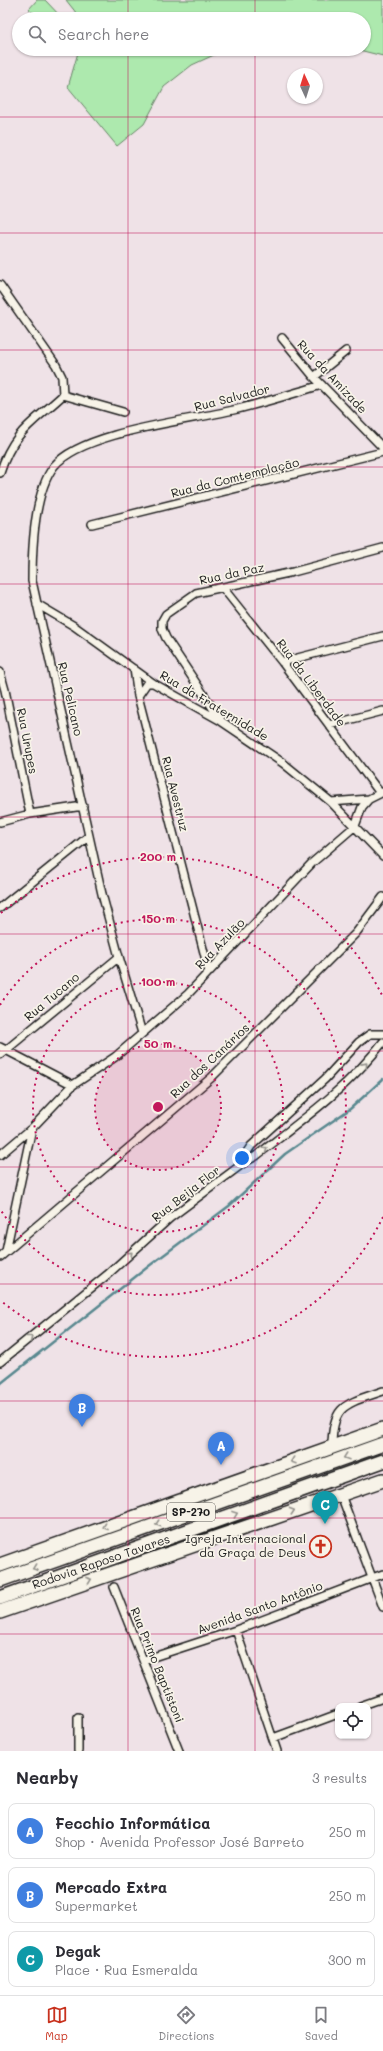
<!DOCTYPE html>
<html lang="en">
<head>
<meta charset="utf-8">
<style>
  :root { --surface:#fff; --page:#f7f7f7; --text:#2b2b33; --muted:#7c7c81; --line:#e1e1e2; --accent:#c8321e }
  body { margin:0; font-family:Mali,sans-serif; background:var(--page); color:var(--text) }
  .controls { position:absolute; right:12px; bottom:12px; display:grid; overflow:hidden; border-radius:8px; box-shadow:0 1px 3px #0004 }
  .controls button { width:36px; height:36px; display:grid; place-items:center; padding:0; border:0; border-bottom:1px solid var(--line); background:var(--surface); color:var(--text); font:20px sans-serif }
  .compass { position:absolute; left:287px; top:68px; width:36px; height:36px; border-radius:50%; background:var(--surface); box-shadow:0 1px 3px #0004; rotate:356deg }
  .you { position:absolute; left:242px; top:1158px; width:14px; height:14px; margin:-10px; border:3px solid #fff; border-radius:50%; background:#1a73e8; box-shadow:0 0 0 6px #1a73e833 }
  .badge { display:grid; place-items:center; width:26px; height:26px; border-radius:50%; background:var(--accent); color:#fff; font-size:13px; font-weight:700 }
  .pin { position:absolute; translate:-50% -33px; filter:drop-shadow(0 1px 2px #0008) }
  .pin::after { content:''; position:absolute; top:21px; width:14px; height:12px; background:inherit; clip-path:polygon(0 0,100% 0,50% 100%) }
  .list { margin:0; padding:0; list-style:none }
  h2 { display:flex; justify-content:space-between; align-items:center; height:52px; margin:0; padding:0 16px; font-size:17px }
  h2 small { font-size:13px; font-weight:400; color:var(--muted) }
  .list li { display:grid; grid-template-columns:26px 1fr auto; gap:12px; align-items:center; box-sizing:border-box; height:56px; margin:0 8px 8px; padding:0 8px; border:1px solid var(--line); border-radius:8px }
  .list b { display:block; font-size:15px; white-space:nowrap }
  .list p { margin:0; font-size:13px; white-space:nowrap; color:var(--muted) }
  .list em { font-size:13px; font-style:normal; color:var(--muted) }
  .icon { flex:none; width:22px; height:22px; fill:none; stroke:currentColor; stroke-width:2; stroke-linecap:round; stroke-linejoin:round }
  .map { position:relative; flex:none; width:383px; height:1751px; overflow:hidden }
  .search { position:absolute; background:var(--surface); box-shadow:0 1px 3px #0004; left:12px; right:12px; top:12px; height:44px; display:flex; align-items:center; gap:10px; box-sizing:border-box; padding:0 14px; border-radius:22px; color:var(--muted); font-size:15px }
  .sheet { height:244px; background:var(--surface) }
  nav { display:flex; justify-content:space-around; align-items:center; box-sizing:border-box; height:56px; border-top:1px solid var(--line); background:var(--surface); font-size:11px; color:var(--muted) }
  nav a { display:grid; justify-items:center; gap:2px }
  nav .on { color:var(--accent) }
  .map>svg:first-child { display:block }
</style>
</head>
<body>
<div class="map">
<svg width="383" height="1751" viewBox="0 0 383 1751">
  <rect width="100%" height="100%" fill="#efe2e7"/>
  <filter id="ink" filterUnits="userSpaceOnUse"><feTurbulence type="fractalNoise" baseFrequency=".025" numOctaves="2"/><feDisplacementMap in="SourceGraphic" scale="8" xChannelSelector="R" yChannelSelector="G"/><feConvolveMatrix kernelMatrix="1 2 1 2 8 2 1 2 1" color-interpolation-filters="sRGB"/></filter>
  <g filter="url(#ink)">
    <!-- green -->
    <path fill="#ade9ae" stroke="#648265" d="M37,0h8l18,19h-24l-10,-10z
      M66,0h317v56l-28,-7h9v-30h-283z
      M79,49h148l-35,16 -28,22 -20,37 -27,22 -49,-59z"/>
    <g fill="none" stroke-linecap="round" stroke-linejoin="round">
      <!-- stream -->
      <path stroke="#58888f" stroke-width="2.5" d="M0,1384l149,-118 80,-60 56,-52 65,-45 33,-30"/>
      <defs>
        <path id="street" d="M0,285l56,80 6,12 1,18
          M282,338l32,39 69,71
          M314,377l32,-26
          M63,395l60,17
          M0,473c13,-42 33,-50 63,-78
          M92,524l291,-72
          M223,588l59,74 98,131
          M37,604l37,22 79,57 68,38 62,42 48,39 38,-3 14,-7
          M282,662l101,-26
          M134,669l4,27 71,276
          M0,672l5,18 25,124
          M138,696l9,-13h6
          M220,719l-54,-81 -4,-9v-8l4,-7 30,-21 97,-21 90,-24
          M329,725l54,-14
          M331,802l52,54
          M0,822l30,-8 53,-8
          M0,908l89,-72
          M142,1033l-23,-76 -17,-63 -70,-313c0,-31 2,-89 22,-115 28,-34 132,-45 175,-55 31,-7 62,-17 93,-26
          M0,1047l73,38
          M0,1055l119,-98
          M0,1155l32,-27 41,-43 42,-28 73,-63 124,-131 43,-37 7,-19 7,-8
          M245,1162v-7l6,-9 74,-67 34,-37 11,-8h13
          M6,1251l26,-123
          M0,1257l211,-179 145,-145 27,-36
          M0,1362l107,-87 63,-57 75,-56 11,-6c45,-35 92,-68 127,-114
          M332,1447c0,-43 14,-43 51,-56
          M341,1495l42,112
          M114,1587l65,164
          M236,1630l41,121
          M144,1660l92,-30 147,-56
          M360,1706l23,-8
          M273,1738l65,-24
          M78,1751v-34"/>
        <path id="highway" d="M0,1565l383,-136
          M0,1580l383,-136
          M0,1598l383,-137
          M0,1612l383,-132"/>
      </defs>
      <!-- street casing -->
      <use href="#street" stroke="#1c1c1c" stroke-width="10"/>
      <!-- highway casing -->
      <use href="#highway" stroke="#1c1c1c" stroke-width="16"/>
      <!-- street -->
      <use href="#street" stroke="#f7f3e8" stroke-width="7"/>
      <!-- highway -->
      <use href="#highway" stroke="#f7f3e8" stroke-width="13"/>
    </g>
    <!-- one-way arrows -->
    <defs><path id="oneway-chevron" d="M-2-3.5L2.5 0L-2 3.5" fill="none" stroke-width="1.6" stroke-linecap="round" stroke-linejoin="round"/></defs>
    <g stroke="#94928c">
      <use href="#oneway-chevron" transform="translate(365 1065) rotate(-48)"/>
      <use href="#oneway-chevron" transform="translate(265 1149) rotate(-39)"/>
      <use href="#oneway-chevron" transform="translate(130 1254) rotate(-42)"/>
      <use href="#oneway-chevron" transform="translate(30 1338) rotate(-39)"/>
      <use href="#oneway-chevron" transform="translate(346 1457) rotate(161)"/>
      <use href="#oneway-chevron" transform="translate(293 1461) rotate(161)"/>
      <use href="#oneway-chevron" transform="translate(292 1511) rotate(-18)"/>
      <use href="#oneway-chevron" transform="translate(235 1514) rotate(-20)"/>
      <use href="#oneway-chevron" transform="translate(158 1524) rotate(161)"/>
      <use href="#oneway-chevron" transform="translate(105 1527) rotate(160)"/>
      <use href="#oneway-chevron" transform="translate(35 1568) rotate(160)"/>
      <use href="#oneway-chevron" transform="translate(89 1580) rotate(-20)"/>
    </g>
  </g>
  <!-- grid -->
  <path fill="none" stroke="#c2185b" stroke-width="1" stroke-opacity="0.55" d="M128,0v19M255,0v19M128,49v1702M255,49v1702M0,117h383M0,233h383M0,350h383M0,467h383M0,584h383M0,700h383M0,817h383M0,934h383M0,1051h383M0,1167h383M0,1284h383M0,1401h383M0,1518h383M0,1634h383"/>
  <!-- distance rings -->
  <circle cx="158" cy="1107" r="63" fill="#c2185b" fill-opacity=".12"/>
  <g fill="none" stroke="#c2185b" stroke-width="2" stroke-dasharray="2 4">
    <circle cx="158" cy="1107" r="63"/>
    <circle cx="158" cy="1107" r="125"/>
    <path d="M0 1005A188 188 0 1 1 0 1209"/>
    <path d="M383 1217A250 250 0 0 1 1 1301M1 913A250 250 0 0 1 383 997"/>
  </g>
  <!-- icons -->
  <defs>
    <symbol id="church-ring" viewBox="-11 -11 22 22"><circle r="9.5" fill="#f7f3e8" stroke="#c8321e" stroke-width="1.5"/><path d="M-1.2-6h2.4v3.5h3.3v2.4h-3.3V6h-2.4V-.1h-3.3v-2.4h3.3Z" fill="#c8321e"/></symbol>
  </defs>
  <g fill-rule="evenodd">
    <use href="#church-ring" x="308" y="1534" width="25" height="25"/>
  </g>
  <g text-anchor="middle" stroke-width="3.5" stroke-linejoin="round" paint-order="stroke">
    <!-- shield labels -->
    <rect fill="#f7f3e8" stroke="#5e5c59" stroke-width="1" x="167" y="1503" width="48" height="18" rx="3"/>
    <g font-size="11" font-weight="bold" fill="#1c1c1c">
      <text x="191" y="1516">SP-270</text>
    </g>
    <!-- street labels -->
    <g font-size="12" fill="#1c1c1c" stroke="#f7f3e8">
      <text transform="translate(332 377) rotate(47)" y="4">Rua da Amizade</text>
      <text transform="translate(232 398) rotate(-14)" y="4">Rua Salvador</text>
      <text transform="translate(235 478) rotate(-14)" y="4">Rua da Comtemplação</text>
      <text transform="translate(232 574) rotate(-12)" y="4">Rua da Paz</text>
      <text transform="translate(311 683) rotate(53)" y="4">Rua da Liberdade</text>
      <text transform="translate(70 699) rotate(77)" y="4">Rua Pelicano</text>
      <text transform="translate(214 706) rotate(31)" y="4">Rua da Fraternidade</text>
      <text transform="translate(27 741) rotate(79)" y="4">Rua Urupes</text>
      <text transform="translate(175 794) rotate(76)" y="4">Rua Avestruz</text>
      <text transform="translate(220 944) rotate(-46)" y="4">Rua Azulão</text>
      <text transform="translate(52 997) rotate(-40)" y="4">Rua Tucano</text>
      <text transform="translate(210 1061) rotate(-43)" y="4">Rua dos Canários</text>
      <text transform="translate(186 1194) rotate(-38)" y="4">Rua Beija Flor</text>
      <text transform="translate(101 1562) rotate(-19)" y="4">Rodovia Raposo Tavares</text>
      <text transform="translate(260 1608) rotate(-20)" y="4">Avenida Santo Antônio</text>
      <text transform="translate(157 1665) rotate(68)" y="4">Rua Primo Baptistoni</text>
    </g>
    <!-- poi labels -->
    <g font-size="12" fill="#1c1c1c" stroke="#f7f3e8" text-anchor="end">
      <text x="306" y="1543">Igreja Internacional<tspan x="306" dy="14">da Graça de Deus</tspan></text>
    </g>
  </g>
  <circle cx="158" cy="1107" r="6" fill="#c2185b" stroke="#f7f3e8" stroke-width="2"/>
  <g font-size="12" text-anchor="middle" font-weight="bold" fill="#c2185b" stroke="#f7f3e8" stroke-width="3.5" stroke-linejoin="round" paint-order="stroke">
    <text x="158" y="861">200 m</text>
    <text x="158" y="923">150 m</text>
    <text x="158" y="986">100 m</text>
    <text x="158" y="1048">50 m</text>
  </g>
</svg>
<div class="controls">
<button><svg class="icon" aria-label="locate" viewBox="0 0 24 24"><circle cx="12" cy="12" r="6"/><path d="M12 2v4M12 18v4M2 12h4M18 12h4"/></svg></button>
</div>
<svg class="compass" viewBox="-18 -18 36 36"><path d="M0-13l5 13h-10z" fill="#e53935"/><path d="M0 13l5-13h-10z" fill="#7c7c81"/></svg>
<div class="you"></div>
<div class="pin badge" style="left:221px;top:1465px;background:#3f7fe0">A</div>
<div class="pin badge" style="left:82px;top:1427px;background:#3f7fe0">B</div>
<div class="pin badge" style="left:325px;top:1524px;background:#0f9aa8">C</div>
<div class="search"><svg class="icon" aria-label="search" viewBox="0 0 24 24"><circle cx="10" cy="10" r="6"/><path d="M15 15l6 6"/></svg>Search here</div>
</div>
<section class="sheet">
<h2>Nearby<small>3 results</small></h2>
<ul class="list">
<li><span class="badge" style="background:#3f7fe0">A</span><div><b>Fecchio Informática</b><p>Shop · Avenida Professor José Barreto</p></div><em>250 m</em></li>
<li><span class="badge" style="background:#3f7fe0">B</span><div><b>Mercado Extra</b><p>Supermarket</p></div><em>250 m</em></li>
<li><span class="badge" style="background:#0f9aa8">C</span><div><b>Degak</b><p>Place · Rua Esmeralda</p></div><em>300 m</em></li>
</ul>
</section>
<nav>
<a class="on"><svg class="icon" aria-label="map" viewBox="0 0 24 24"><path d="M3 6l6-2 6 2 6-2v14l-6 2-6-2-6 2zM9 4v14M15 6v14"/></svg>Map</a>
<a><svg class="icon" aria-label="directions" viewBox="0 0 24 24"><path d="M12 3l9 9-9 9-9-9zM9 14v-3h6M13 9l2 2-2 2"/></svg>Directions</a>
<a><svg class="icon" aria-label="saved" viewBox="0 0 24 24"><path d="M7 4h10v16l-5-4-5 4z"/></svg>Saved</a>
</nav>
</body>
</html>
